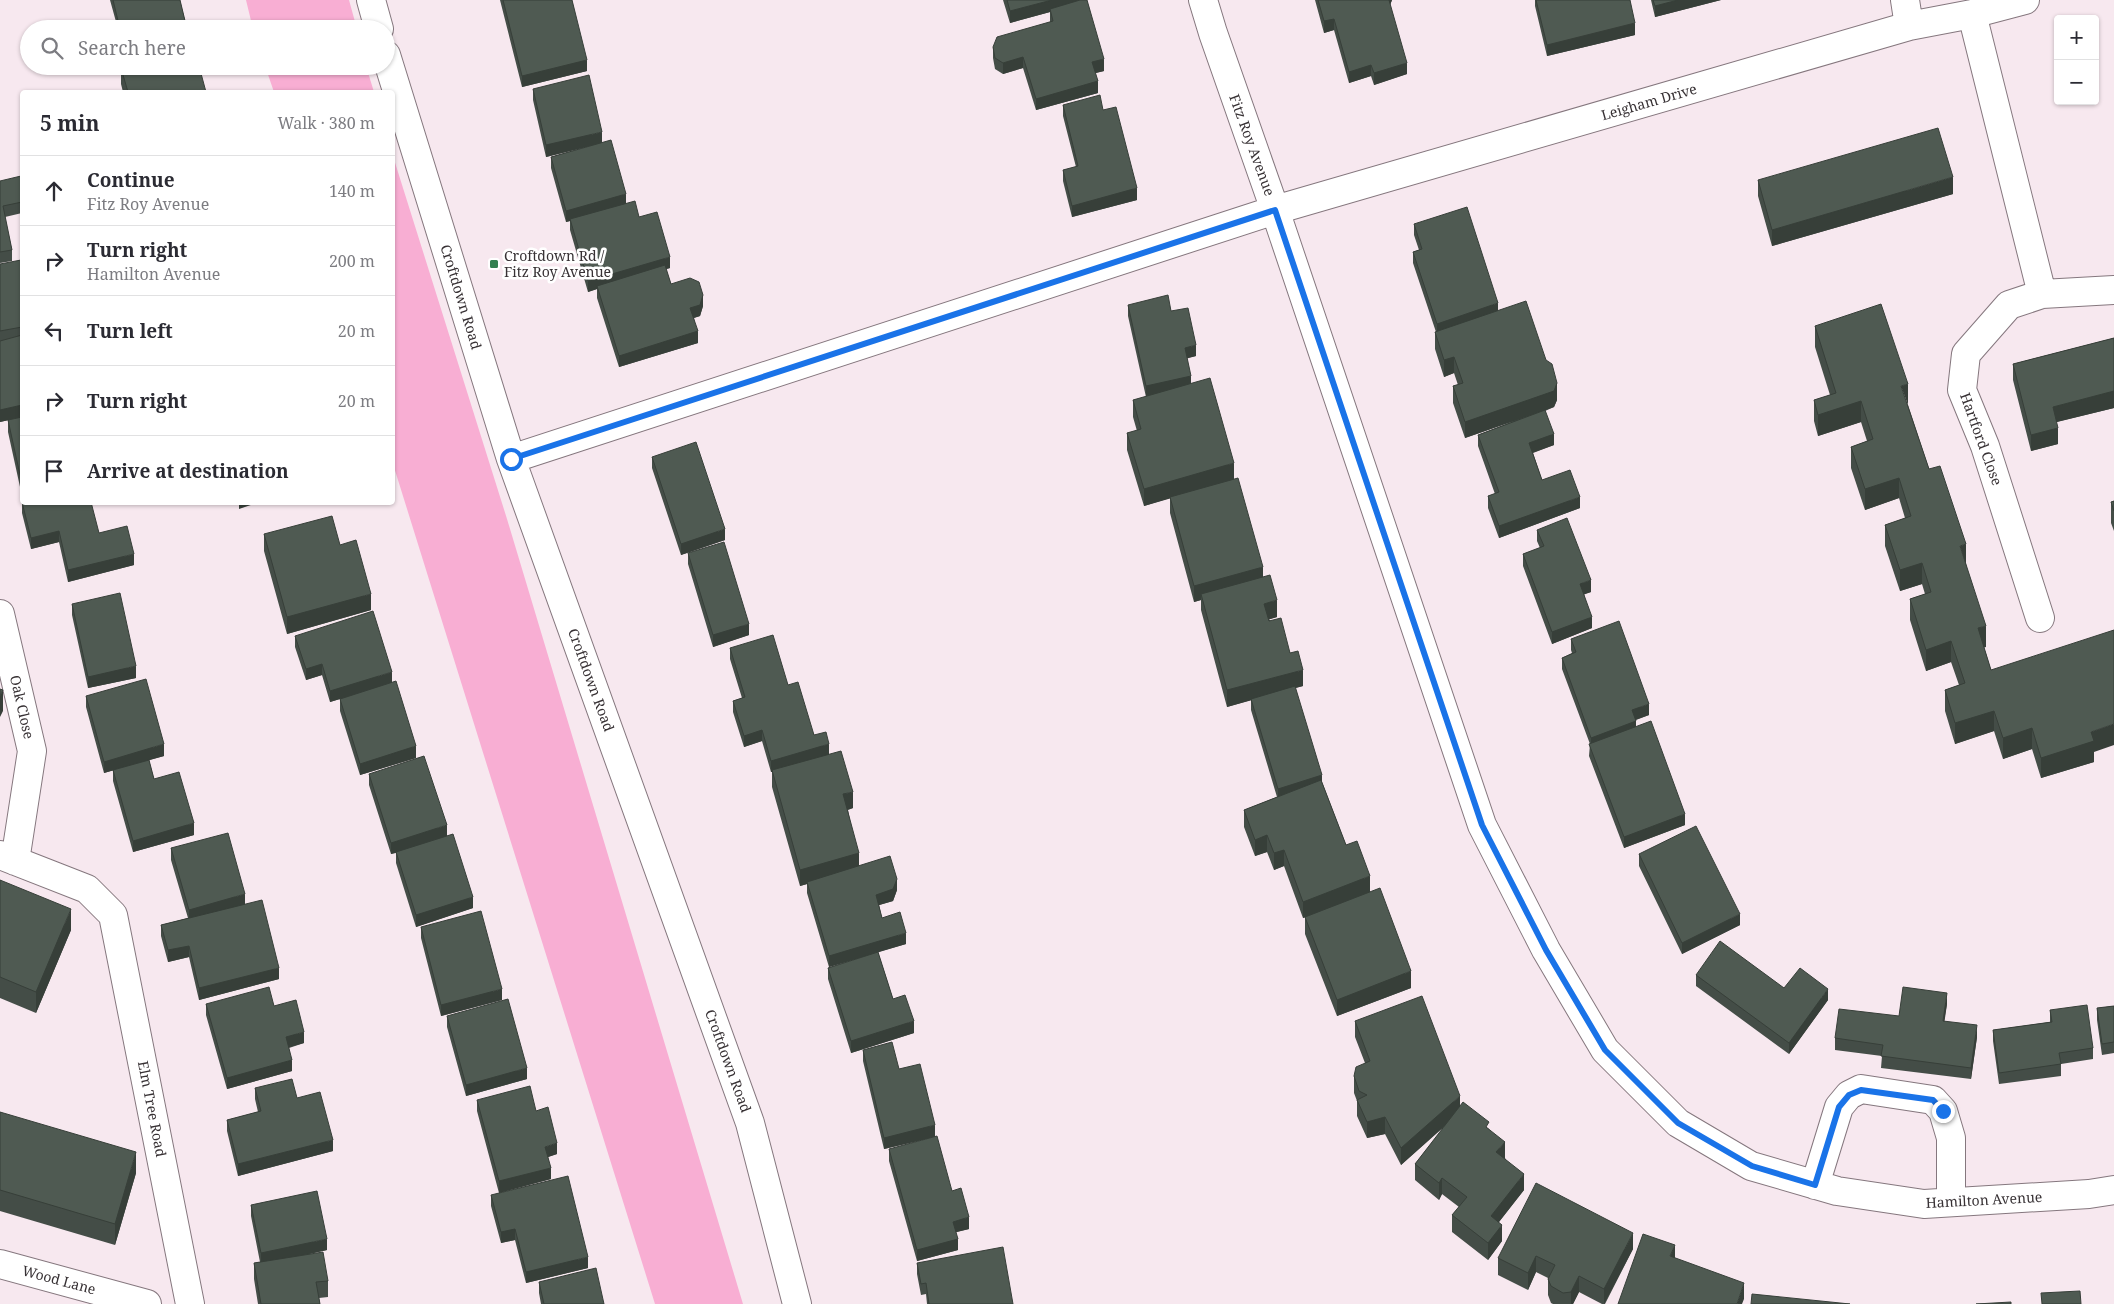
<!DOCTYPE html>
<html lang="en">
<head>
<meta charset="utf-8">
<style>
  :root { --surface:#fff; --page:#f7f7f7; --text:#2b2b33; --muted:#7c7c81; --line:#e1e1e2 }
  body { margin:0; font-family:"Noto Serif",serif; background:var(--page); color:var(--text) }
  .controls { position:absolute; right:15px; top:15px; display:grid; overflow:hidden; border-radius:5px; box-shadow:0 1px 4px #0004 }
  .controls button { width:45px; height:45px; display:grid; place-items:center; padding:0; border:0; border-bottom:1px solid var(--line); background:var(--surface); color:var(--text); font:25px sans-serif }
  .stop { position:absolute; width:15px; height:15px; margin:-11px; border:4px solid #1a73e8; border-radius:50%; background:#fff }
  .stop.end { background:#1a73e8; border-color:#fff; box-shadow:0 1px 5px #0008 }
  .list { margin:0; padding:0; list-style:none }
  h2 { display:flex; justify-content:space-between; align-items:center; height:65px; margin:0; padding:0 20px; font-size:21px }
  h2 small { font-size:16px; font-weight:400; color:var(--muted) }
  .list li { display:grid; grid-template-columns:32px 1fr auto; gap:15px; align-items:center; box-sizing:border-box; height:70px; padding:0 20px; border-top:1px solid var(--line) }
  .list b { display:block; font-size:19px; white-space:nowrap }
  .list p { margin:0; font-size:16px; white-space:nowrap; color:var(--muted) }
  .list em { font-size:16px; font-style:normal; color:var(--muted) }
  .icon { flex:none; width:28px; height:28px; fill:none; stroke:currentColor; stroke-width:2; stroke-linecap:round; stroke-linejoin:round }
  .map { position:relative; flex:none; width:2114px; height:1304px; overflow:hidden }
  .search { position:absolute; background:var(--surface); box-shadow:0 1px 4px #0004; left:20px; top:20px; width:375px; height:55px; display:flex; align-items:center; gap:12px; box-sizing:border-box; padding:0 18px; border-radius:28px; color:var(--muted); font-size:19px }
  .panel { position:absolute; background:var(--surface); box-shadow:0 1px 4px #0004; left:20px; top:90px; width:375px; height:415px; border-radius:5px }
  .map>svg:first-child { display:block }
</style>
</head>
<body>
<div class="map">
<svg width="2114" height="1304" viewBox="0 0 2114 1304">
  <rect width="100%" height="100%" fill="#f7e8ef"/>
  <!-- grass -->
  <path fill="#f8aed3" d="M246,0h103l8,29h-104z
    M265,66h101l8,26h-100z
    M392,153l115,366 236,785h-88l-262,-840z"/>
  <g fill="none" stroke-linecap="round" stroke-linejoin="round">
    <defs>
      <path id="minor" d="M371,0l8,29
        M1203,0l10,33 62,177 207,615 64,125 59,100 73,73 73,43 86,25 87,13 165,-10 25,-4
        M1905,0l4,26
        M1972,14l70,280
        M386,55l125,404 239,664 47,181
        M511,459l764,-249 634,-184 63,-12 53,-14
        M0,614l32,137 -17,110
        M2040,618l-55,-172 -23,-56 4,-36 43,-49 33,-11 72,-4
        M0,855l87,34 26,26 77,389
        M1815,1185l24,-78 10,-12 12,-6 72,11 10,11 8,27v64
        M0,1264l147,40"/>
    </defs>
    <!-- minor casing -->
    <use href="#minor" stroke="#85777e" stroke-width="30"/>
    <!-- minor -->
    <use href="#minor" stroke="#fff" stroke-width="28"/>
  </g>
  <!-- wall -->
  <path fill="#444d47" d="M110,0h70l7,29h-69z
    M500,0h72l15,71 -65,16z
    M1003,0h84l17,71 -9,2 3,20 -62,17 -13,-42 -20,6 -8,-5 -2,-11v-11l57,-25v-10l-40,11z
    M1315,0h77l-2,5 17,69 -33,11 -3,-9 -22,7 -15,-53 -10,3z
    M1535,0h95l5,35 -88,21 -12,-50z
    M1651,0h70l-66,17z
    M121,68l85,24h-83l-2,-8z
    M533,89l69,54 24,60 13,14 31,51 -4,1 5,15 32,22 -3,10 -6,2 4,25 -79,24 -22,-69v-9l-9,3 -18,-62v-9l-4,1 -15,-54v-11l44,-12 -49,12 -13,-57z
    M1063,105l40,5 34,90 -65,17 -9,-36v-11l13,-3 -13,-51z
    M1758,180l195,14 -181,52 -14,-50z
    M0,181l22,3v29l-17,4 7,33v11l-12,2z
    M1414,224l84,87 59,89 -3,7 -9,4 9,34 -21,8 9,27 38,28 -81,30 -11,-30v-12l7,-2 -17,-48v-11l36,-14 -49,17 -12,-35v-17l5,-1 -4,-12 -10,4 -9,-28v-17h1l-23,-69v-11l6,-2 -5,-15z
    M0,264l22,4v149l-22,5z
    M1128,305l43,6 25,45 -9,2 4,25 43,96 29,98 14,40 -8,2 21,34 13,33 -8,2 27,94 24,63 24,47 41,96 -74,28 -32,-82v-17l11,-4 -13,5 -19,-52 -10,4 -7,-18 -12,4 -11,-29v-17l33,-13 -26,-87v-10l-24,7 -26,-97v-10l-7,2 -24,-89v-15l-26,8 -17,-56v-17l10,-2 -4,-14v-17l13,-3 -18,-81z
    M1815,326l93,79 21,64 37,95 20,83h-2l7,23 103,82v10l-53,16 -9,-29 -29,10 -9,-28 -39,13 -10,-33v-21l14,-5 -8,-23 -25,9 -16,-51v-21l15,-5 -3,-10 -22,7 -15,-45v-21l20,-7 -6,-20 -34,12 -14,-42v-21l16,-6 -6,-19 -43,14 -4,-15v-21l16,-5 -15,-48z
    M2114,338v70l-58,14 2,22 -27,7 -18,-71v-16z
    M22,417v79l-14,-64v-12z
    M652,457l73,83 -44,15 -29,-87z
    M2114,501v30l-3,-8v-21z
    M22,502l77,31 35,32 -66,17 -9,-40 -28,7 -9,-36z
    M1537,530l54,62 -7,2 8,34 -40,16 -29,-78v-12l17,-6 -3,-7z
    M264,534l76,11 31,65 -84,24 -23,-83z
    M688,553l61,82 -36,12 -25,-83z
    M72,604l64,74 -48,10 -16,-73z
    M295,636l97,47 24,75 -56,17 -20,-64v-12l43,-13 -53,16 -8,-27 -16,5 -11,-33z
    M1571,639l78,76 -13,5v7l49,98 -61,23 -35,-92 1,-12 -28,-75v-11l10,-5 -1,-3z
    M730,648l58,37 26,50 15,19 24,54 -5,2 11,56 38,24 -4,11 -14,4 3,13 24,26 -28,8 15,47 21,34 -63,20 -23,-74v-11l43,-13 -42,12 -22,-74v-9l-7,2 -28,-99v-15h-1l-9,-31 -18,6 -11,-35v-11l9,-3 -12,-39z
    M86,696l78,60 -15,4 5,19 40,56 -61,17 -20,-71v-11l31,-9 -40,12 -18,-66z
    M369,774l78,62 26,72 -57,19 -20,-64v-10l-5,1 -22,-69z
    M171,848l74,56 34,75 -80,21 -10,-43 -21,5 -7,-26v-11l27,-7 -17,-58z
    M1639,854l101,71 -58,29 -43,-88z
    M0,880l71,50 -35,83 -36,-15z
    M421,927l81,73 -61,16 -20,-78z
    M1696,975l88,13 44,12 -39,54 -93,-68z
    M206,1004l68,2 30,37 -15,5 3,23 -65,18 -21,-74z
    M1947,1004l-3,17 33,16 -6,42 -90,-11 1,-12 -47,-6v-12l64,-22z
    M2114,1006v47l-12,2 -5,-35v-12z
    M2050,1010l43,38v11l-32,5v12l-62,8 -6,-43v-11l57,-8z
    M447,1016l80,63 -61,17 -19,-69z
    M1355,1021l105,86 29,22 16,29 19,32 -25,32 3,19 -14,19 -36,-28v-17l7,-8 -17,-13 -3,6 -24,-20v-16l30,-38 -44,39 -16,-31 -18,4 -10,-22v-15l-3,-8v-17l11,-13 -10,-26z
    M863,1050l36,19 36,68 -51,12 -21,-88z
    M255,1088l42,10 36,53 -95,25 -11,-45v-11l31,-8 -3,-13z
    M477,1100l80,54 -9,3 3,22 -52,14 -22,-82z
    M0,1112l136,61 -21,72 -115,-34z
    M889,1149l63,42 17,38 -13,3 2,18 -41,11 -28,-100z
    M491,1195l97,73 -62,15 -11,-43 -14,3 -10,-37z
    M251,1205l76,45 -17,4 18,27v16l-9,1 1,6h-62l-4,-25v-16l6,-1 -9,-46z
    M1633,1249l-28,55h-3l-23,-12 -6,12h-20l-2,-1 -3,-8v-17l-12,-6 -8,18 -30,-15v-17z
    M917,1263l96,41h-86l-1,-10 -5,1 -4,-21z
    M539,1282l65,22h-63l-2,-11z"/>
  <!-- shaded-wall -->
  <path fill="#373f39" d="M1052,0h32l-34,9v3l-40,11v-12z
    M1388,0h4l-4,10z
    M1678,0h43l-66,17v-11z
    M1334,19v11l-10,3v-12z
    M1635,23v12l-88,21v-11z
    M1023,57v11l-20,6v-11z
    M1104,59v12l-12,3v-12z
    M587,60v11l-65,16v-11z
    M1407,63v11l-33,11v-12z
    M1371,65v11l-22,7v-11z
    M1098,81v12l-62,17v-11z
    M602,132v11l-56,14v-12z
    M1953,177v17l-181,52v-16z
    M1137,188v12l-65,17v-11z
    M626,194v11l-56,14v2l-4,1v-11z
    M670,257v11l-72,21 -1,-3v3l-9,3v-11z
    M703,295v11l-3,10 -10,3v-11z
    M1498,303v11l-61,21v-11z
    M698,331v12l-79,24v-11z
    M1196,345v11l-11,3v-11z
    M1454,357v16l-10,4v-17z
    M1191,376v11l-45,11v-12z
    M1557,383v17l-3,7 -89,31v-16z
    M1908,384v21l-7,-19z
    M2114,391v17l-61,15v-16z
    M1861,401v21l-43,14v-21z
    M22,405v12l-22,5v-12z
    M2058,428v16l-27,7v-16z
    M1554,434v11l-25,9v-11z
    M1234,463v17l-90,26v-17z
    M1899,478v20l-34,12v-21z
    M1580,497v11l-81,30v-12z
    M239,502h21l-21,7z
    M725,529v11l-44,15v-11z
    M59,531v11l-28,7v-11z
    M1966,544v21l-6,-19z
    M134,554v11l-66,17v-12z
    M1922,563v21l-22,7v-21z
    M1263,567v16l-62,11v6l-7,2v-16z
    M1591,580v12l-11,4v-12z
    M371,594v16l-84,24v-17z
    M1277,600v17l-13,4v-17z
    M1592,617v11l-40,16v-12z
    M749,624v11l-36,12v-12z
    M1986,626v21l-8,2v-21z
    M1951,641v21l-25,9v-21z
    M322,664v11l-16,5v-11z
    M136,666v12l-48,10v-11z
    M1303,670v16l-76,21v-17z
    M392,672v11l-62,19v-11z
    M3,690v21l-3,6v-21z
    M1649,704v11l-17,6v-11z
    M1994,711v20l-39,13v-21z
    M1636,721v11l-45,17v-11z
    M2114,724v21l-20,7v10l-53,16v-20l50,-26z
    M2032,728v21l-29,10v-21z
    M762,730v11l-18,6v-11z
    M164,744v12l-60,17v-11z
    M829,744v11l-58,17v-11z
    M416,746v12l-56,17v-11z
    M1322,775v11l-44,14v-11z
    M853,792v16l-10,3v-17z
    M1685,814v11l-61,23v-11z
    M194,823v12l-61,17v-11z
    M447,825v11l-56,18v-11z
    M1267,835v17l-12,4v-16z
    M1284,850v16l-10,4v-17z
    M859,853v16l-52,13v2l-7,2v-16z
    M1370,876v16l-67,26v-16z
    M897,879v11l-4,11 -17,5v-11z
    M245,894v12l-56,15v-11z
    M473,897v11l-57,19v-12z
    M71,909v21l-35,83v-21z
    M1740,914v11l-58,29v-11z
    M906,933v11l-77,23v-11z
    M189,946v11l-21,5v-12z
    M279,968v11l-80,21v-12z
    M1411,971v17l-74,28v-16z
    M502,989v11l-61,16v-11z
    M1828,989v11l-39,54v-11z
    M1947,993v11l-4,28v-11z
    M914,1021v12l-63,20v-12z
    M1977,1025v12l-6,42v-11z
    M304,1032v11l-18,5v-11z
    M292,1060v11l-65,18v-11z
    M527,1068v11l-61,17v-11z
    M1460,1096v16l-59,53v-17z
    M1385,1117v17l-18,4v-16z
    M935,1125v12l-51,12v-11z
    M333,1140v11l-95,25v-12z
    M1505,1142v16l-9,10v-16z
    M557,1143v11l-12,4v-11z
    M136,1152v21l-21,72v-21z
    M551,1168v11l-52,14v-12z
    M1524,1174v16l-33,42v-16z
    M1442,1178v16l-3,6v-17z
    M969,1217v12l-16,4v-11z
    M1502,1225v16l-14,19v-17z
    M515,1229v11l-14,3v-11z
    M1633,1233v16l-29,55v-15z
    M327,1239v11l-66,14v-11z
    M958,1239v11l-41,11v-11z
    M1675,1245v16l-5,-5z
    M1536,1256v16l-8,18v-17z
    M588,1257v11l-62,15v-11z
    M1579,1276v16l-6,12h-2v-12z
    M1744,1283v16l-2,5h-5z"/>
  <!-- building -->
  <path fill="#4f5a52" stroke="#373f39" d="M113,0h67l7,29h-67z
    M503,0h69l15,60 -65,16z
    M1007,0h45l-42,11z
    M1080,0h7l17,59 -12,3 6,19 -62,18 -13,-42 -20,6 -8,-5 -2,-11 4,-10 56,-16 -3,-12z
    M1318,0h71l18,63 -33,10 -3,-8 -22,7 -15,-53 -10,2z
    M1536,0h94l5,23 -88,22z
    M1653,0h25l-23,6z
    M127,66h72l7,26h-78l-7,-24z
    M589,75l13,57 -56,13 -13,-56z
    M1100,95l3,15 13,-3 21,81 -65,18 -9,-36 15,-4 -15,-61z
    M1938,128l15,49 -181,53 -14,-50z
    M611,140l15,54 -60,17 -15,-54z
    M21,176l1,8v18l-19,4 9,44 -12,2v-71z
    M635,201l4,16 18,-5 13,45 -82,24 -18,-62z
    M1467,207l31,96 -61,21 -24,-72 9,-3 -8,-25z
    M21,260l1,8v59l-22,4v-67z
    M665,265l6,19 19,-6 9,4 4,13 -3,10 -10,3 8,23 -79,25 -22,-70z
    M1168,295l3,16 17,-3 8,37 -11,3 6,28 -45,10 -18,-81z
    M1526,301l20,59 6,4 5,19 -3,8 -89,31 -12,-36 10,-3 -9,-26 -10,3 -9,-28z
    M1881,304l27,80 -7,2 28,83 11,-3 26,78 -6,2 26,80 -8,2 13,42 123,-40v94l-23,8 3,9 -53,17 -9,-30 -29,10 -9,-27 -39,12 -10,-33 20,-7 -14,-42 -25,9 -16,-51 21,-7 -9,-29 -22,7 -15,-45 26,-9 -12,-38 -34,11 -14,-42 22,-8 -12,-38 -43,14 -4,-15 22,-7 -21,-67z
    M22,335v70l-22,5v-69z
    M2114,338v53l-61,16 5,21 -27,7 -18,-71z
    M1210,378l24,85 -90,26 -17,-56 14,-4 -8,-29z
    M1545,410l9,24 -25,9 13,37 28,-10 10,27 -81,29 -11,-30 11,-4 -21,-57z
    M22,417v67l-14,-64z
    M696,442l29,87 -44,15 -29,-87z
    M1238,478l25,89 -69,19 -24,-89z
    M2114,501v10l-3,-9z
    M22,502h69l8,31 28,-7 7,28 -66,16 -9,-39 -28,7z
    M332,516l8,29 16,-5 15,54 -84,23 -23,-83z
    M1567,518l24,62 -11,4 12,33 -40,15 -29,-78 21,-8 -7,-16z
    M724,542l25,82 -36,11 -25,-82z
    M1270,575l7,25 -13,4 5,17 12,-3 9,35 8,-2 5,19 -76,20 -26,-96z
    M120,593l16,73 -48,11 -16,-73z
    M373,611l19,61 -62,19 -8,-27 -16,5 -11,-33z
    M1619,621l30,83 -17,6 4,11 -45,17 -29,-80 14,-6 -5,-13z
    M773,635l15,50 10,-3 16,53 12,-3 3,12 -58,17 -9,-31 -18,6 -11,-35 12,-4 -15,-49z
    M146,679l18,65 -60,18 -18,-66z
    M396,681l20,65 -56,18 -20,-65z
    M1295,686l27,89 -44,14 -27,-90z
    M0,689l3,1 -3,6z
    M1651,721l34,93 -61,23 -35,-93z
    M841,751l12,41 -10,2 16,59 -59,17 -28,-100z
    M424,756l23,69 -56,18 -22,-69z
    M149,760l5,19 25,-7 15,51 -61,18 -20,-71z
    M1321,780l25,65 11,-4 13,35 -67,26 -19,-52 -10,3 -7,-18 -12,5 -11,-30z
    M1696,826l44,88 -58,29 -43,-89z
    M228,833l17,61 -56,16 -18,-62z
    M453,834l20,63 -57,18 -20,-63z
    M890,856l7,23 -4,10 -17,6 6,23 18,-6 6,21 -77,23 -22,-74z
    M0,880l71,29 -35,83 -36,-15z
    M1380,888l31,83 -74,29 -32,-83z
    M262,900l17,68 -80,20 -10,-42 -21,4 -7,-25z
    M481,911l21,78 -61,16 -20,-78z
    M1720,941l64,47 16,-20 28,21 -39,54 -93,-68z
    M878,952l15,47 12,-4 9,26 -63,20 -23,-73z
    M269,987l5,19 22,-6 8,32 -18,5 6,23 -65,18 -21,-74z
    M1903,987l44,6 -4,28 34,4 -6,43 -90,-12 2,-11 -48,-7 4,-29 60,7z
    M1422,996l38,100 -59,52 -16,-31 -18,5 -10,-22 10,-5 -8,-4 -5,-15 2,-9 14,-6 -15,-40z
    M508,999l19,69 -61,17 -19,-69z
    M2087,1005l6,43 -34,5 2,11 -62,9 -6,-43 59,-8 -2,-12z
    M2114,1006v36l-12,2 -5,-36z
    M892,1042l7,27 21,-5 15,61 -51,13 -21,-88z
    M292,1079l5,19 23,-6 13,48 -95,24 -11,-44 34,-9 -6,-23z
    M530,1086l6,25 12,-4 9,36 -12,4 6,21 -52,13 -22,-81z
    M1463,1102l26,20 -3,5 19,15 -9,10 28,22 -33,42 11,9 -14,18 -36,-28 15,-18 -25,-19 -3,5 -24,-19z
    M0,1112l136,40 -21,72 -115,-34z
    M937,1136l15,55 9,-3 8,29 -16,5 5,17 -41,11 -28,-101z
    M568,1176l20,81 -62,15 -11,-43 -14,3 -10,-37z
    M1536,1183l97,50 -29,56 -25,-13 -8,16 -8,1 -12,-7 -3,-7 7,-14 -19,-9 -8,17 -30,-15z
    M317,1191l10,48 -66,14 -10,-48z
    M1643,1234l32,11 -5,11 74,27 -7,21h-119z
    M1003,1247l10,57h-84l-3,-21 -5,1 -4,-21z
    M323,1252l5,29 -12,1 4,22h-59l-7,-41z
    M596,1268l8,36h-60l-5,-22z
    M2080,1291l1,13h-39l-1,-11z
    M1752,1294l98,10h-99z
    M2011,1302v2h-35z"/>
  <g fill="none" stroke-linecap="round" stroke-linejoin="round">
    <!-- route -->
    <path stroke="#1a73e8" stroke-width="6" d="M511,459l764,-249 207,615 64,125 59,100 73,73 74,43 63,19 24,-78 10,-12 12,-5 72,10 10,11"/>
  </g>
  <!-- markers -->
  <rect fill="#328050" stroke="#fff" stroke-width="2" x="489" y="259" width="10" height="10" rx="2.5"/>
  <g text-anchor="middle" stroke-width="5" stroke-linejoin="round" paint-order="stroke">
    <!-- street labels -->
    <g font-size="14" fill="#373134" stroke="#fff">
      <text transform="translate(1649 102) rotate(-16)" y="5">Leigham Drive</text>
      <text transform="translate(1252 145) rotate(70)" y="5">Fitz Roy Avenue</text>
      <text transform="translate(461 297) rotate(73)" y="5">Croftdown Road</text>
      <text transform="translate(1981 439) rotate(70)" y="5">Hartford Close</text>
      <text transform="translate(591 680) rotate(70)" y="5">Croftdown Road</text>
      <text transform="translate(22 707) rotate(77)" y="5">Oak Close</text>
      <text transform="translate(728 1061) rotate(70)" y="5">Croftdown Road</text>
      <text transform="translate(152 1109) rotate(79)" y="5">Elm Tree Road</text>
      <text transform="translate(1984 1200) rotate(-3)" y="5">Hamilton Avenue</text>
      <text transform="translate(59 1280) rotate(15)" y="5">Wood Lane</text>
    </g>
    <!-- poi labels -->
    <g font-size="14" fill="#373134" stroke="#fff" text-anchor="start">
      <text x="504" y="261">Croftdown Rd /<tspan x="504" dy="16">Fitz Roy Avenue</tspan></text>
    </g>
  </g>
</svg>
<div class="controls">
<button>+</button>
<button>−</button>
</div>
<div class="stop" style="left:511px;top:459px"></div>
<div class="stop end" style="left:1943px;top:1111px"></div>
<div class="search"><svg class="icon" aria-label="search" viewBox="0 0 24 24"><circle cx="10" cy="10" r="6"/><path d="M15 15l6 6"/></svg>Search here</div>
<section class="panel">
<h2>5 min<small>Walk · 380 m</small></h2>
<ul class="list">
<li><svg class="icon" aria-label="ahead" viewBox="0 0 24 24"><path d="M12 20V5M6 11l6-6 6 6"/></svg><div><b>Continue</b><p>Fitz Roy Avenue</p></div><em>140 m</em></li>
<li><svg class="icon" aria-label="right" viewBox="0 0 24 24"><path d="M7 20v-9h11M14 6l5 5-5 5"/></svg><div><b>Turn right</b><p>Hamilton Avenue</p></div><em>200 m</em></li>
<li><svg class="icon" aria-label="left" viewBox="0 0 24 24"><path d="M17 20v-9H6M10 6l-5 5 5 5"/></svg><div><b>Turn left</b></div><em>20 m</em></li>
<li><svg class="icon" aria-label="right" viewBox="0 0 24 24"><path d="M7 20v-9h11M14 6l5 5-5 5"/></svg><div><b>Turn right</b></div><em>20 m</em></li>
<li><svg class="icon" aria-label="arrive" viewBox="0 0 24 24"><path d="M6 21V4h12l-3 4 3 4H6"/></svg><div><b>Arrive at destination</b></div></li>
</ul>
</section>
</div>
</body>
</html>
